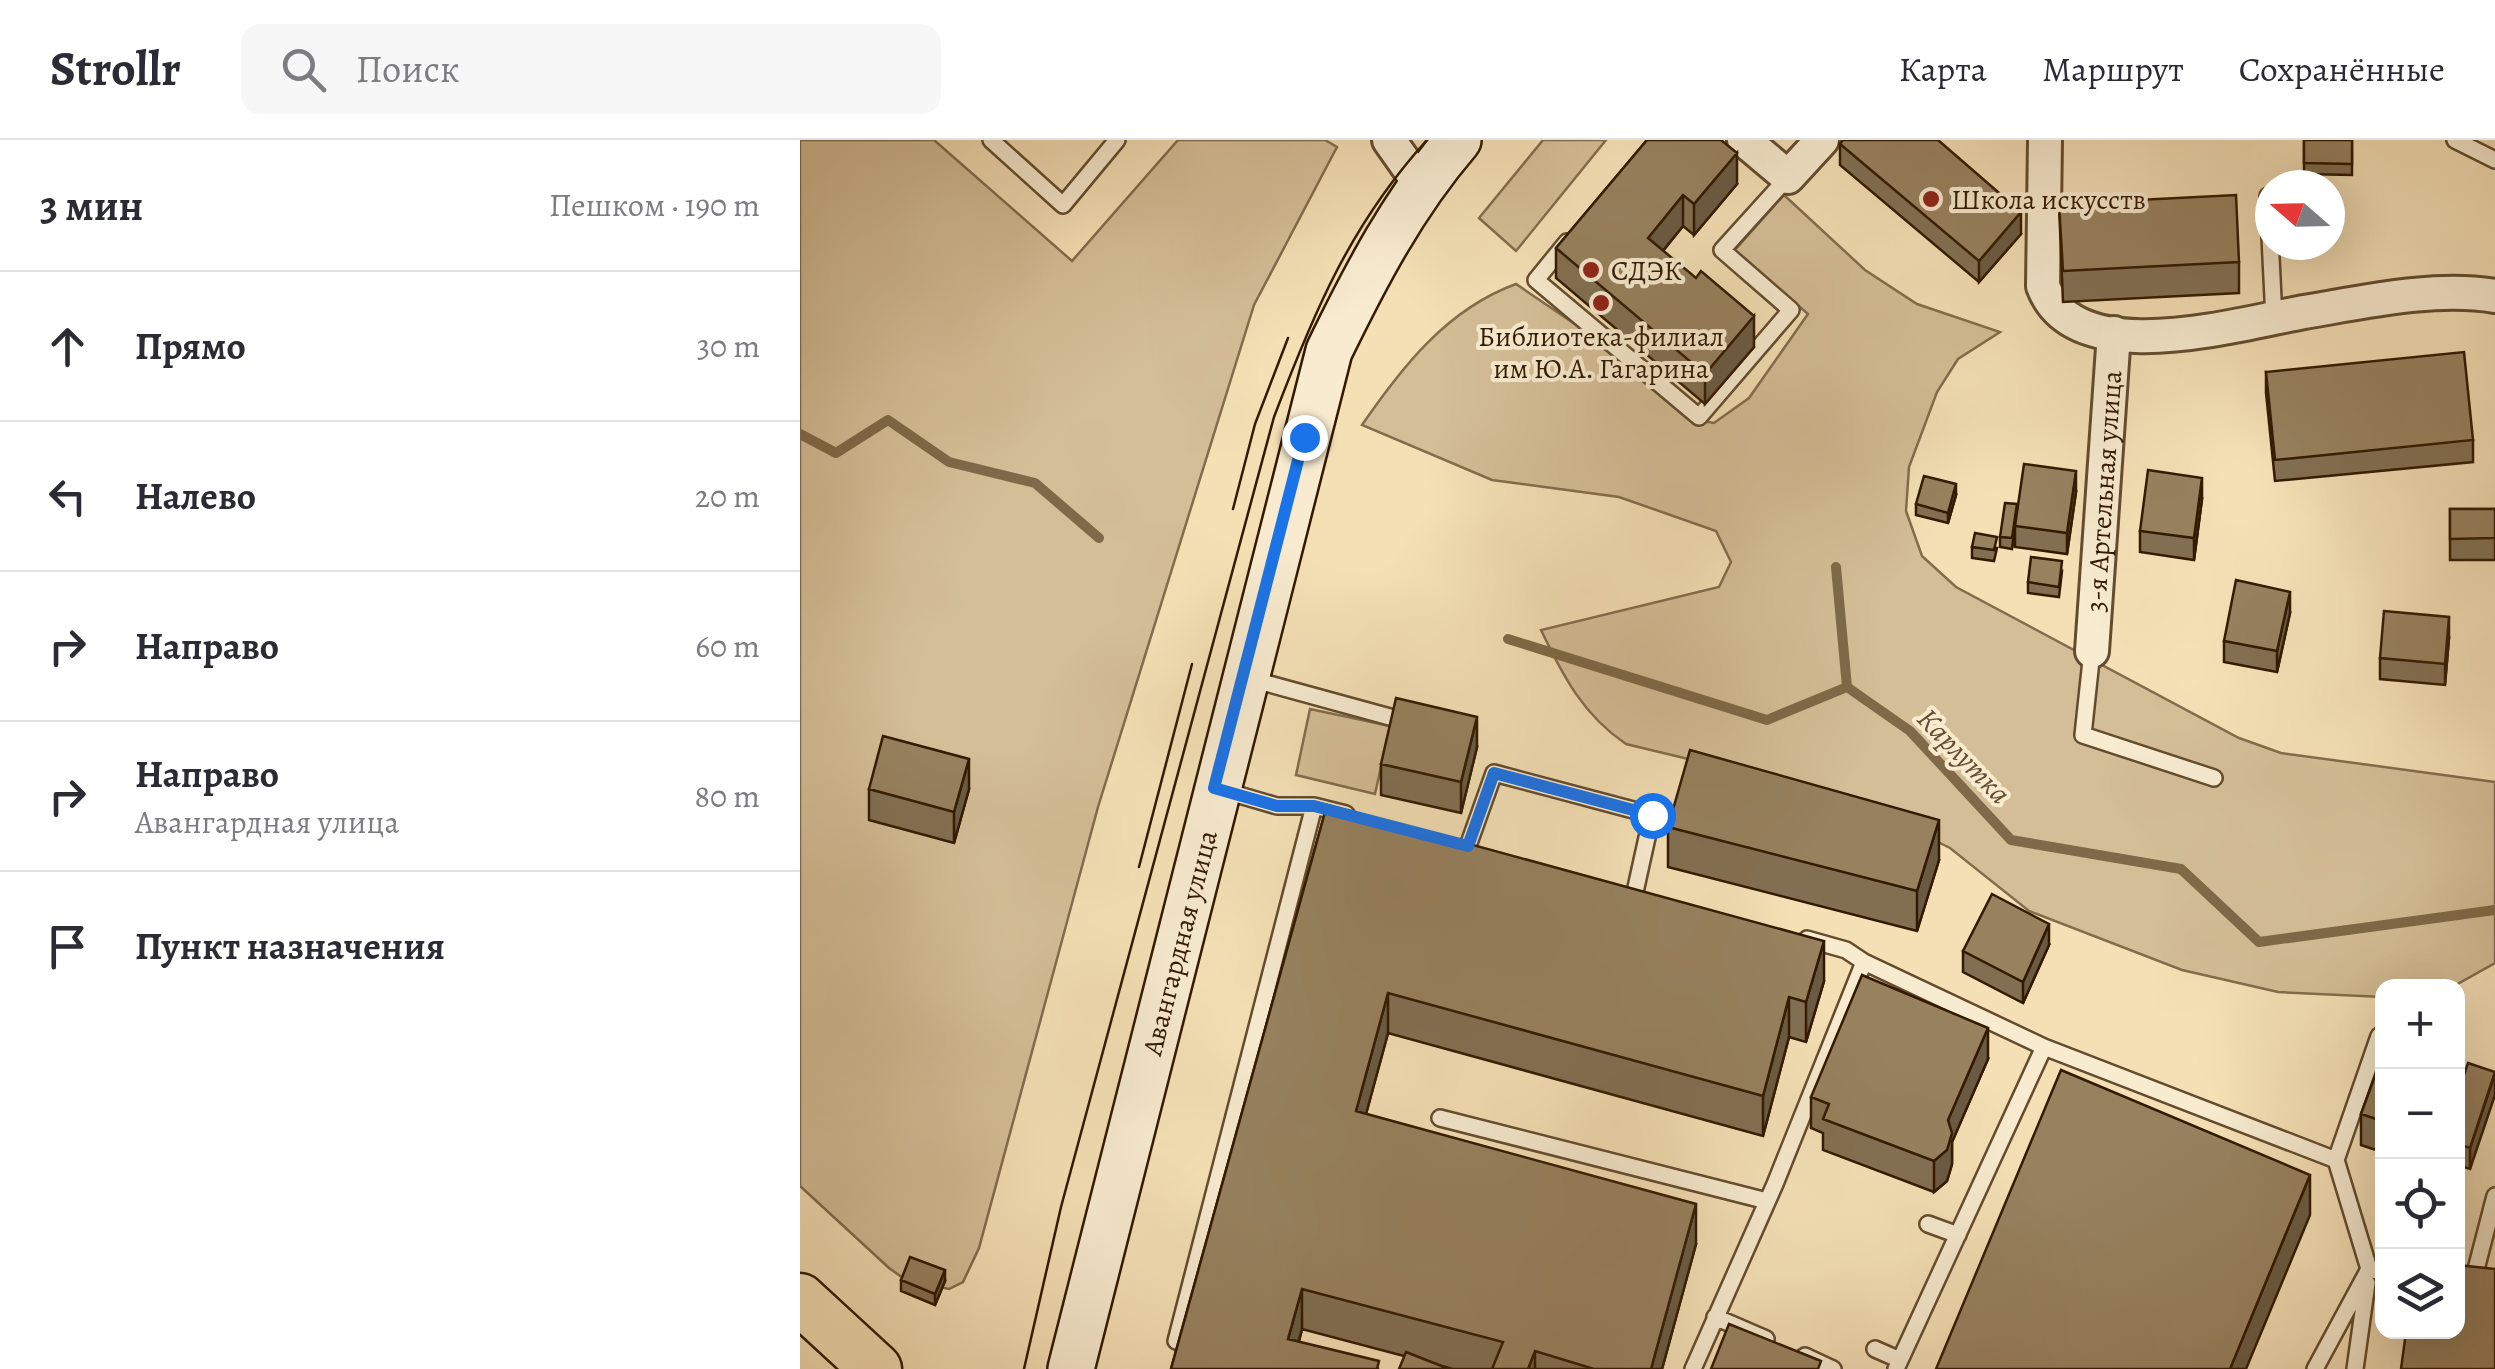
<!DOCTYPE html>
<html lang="ru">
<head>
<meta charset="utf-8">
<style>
  :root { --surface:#fff; --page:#f7f7f7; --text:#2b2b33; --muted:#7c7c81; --line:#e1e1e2 }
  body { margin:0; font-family:Alegreya,serif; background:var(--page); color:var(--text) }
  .controls { position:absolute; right:30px; bottom:30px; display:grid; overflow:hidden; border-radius:20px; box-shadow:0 10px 40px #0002 }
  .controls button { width:90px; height:90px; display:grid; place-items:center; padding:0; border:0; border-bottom:2px solid var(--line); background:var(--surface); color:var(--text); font:50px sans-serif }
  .compass { position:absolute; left:1455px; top:30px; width:90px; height:90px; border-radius:50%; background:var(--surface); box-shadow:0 10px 40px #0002; rotate:290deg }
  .stop { position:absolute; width:30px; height:30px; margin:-22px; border:8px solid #1a73e8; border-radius:50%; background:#fff }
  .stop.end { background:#1a73e8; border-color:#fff; box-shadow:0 2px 10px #0008 }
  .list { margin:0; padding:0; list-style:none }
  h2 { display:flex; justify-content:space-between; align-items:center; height:130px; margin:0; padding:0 40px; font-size:42px }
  h2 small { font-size:32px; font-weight:400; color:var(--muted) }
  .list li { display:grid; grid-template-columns:65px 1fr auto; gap:30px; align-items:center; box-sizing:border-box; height:150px; padding:0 40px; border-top:2px solid var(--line) }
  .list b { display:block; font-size:38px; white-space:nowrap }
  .list p { margin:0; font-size:32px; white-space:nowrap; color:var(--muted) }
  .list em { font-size:32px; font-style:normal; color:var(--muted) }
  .icon { flex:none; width:55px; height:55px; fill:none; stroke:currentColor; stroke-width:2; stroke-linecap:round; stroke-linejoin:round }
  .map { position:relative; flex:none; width:1695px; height:1229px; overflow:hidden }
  header { display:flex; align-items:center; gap:60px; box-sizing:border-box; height:140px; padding:0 50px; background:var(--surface); border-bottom:2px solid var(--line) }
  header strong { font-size:48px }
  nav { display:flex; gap:55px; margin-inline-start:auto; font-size:35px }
  .search { width:700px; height:90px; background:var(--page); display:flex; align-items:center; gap:25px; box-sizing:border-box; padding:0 35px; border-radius:20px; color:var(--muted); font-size:38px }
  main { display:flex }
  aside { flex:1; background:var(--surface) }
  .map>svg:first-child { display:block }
</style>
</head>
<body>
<header>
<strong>Strollr</strong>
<div class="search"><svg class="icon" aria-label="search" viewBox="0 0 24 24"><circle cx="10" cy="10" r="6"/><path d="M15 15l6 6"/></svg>Поиск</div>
<nav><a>Карта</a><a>Маршрут</a><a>Сохранённые</a></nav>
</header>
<main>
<aside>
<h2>3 мин<small>Пешком · 190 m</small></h2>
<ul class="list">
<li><svg class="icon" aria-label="ahead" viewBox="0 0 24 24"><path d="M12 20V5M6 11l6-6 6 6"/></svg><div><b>Прямо</b></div><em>30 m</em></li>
<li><svg class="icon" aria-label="left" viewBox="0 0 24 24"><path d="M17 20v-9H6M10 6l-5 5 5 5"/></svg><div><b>Налево</b></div><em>20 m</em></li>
<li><svg class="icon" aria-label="right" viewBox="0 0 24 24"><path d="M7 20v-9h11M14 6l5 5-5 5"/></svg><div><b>Направо</b></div><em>60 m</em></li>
<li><svg class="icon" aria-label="right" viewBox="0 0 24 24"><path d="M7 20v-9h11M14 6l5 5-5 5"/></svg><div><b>Направо</b><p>Авангардная улица</p></div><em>80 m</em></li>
<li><svg class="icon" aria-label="arrive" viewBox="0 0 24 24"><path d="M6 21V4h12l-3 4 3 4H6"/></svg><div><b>Пункт назначения</b></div></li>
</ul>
</aside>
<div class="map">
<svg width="1695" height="1229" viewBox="0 0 1695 1229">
  <rect width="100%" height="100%" fill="#f5e0b6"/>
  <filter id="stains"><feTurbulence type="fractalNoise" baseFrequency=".002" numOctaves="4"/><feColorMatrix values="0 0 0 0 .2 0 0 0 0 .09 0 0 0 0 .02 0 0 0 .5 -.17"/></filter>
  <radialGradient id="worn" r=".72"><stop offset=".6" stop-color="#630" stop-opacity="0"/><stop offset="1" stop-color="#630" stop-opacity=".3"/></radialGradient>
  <!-- green -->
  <path fill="#d4be97" stroke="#836c4c" stroke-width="2.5" d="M0,0h134l138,121 106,-121h147l12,7 -83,158 -156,502 -119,441 -16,34 -14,7 -43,-9 -17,-12 -89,-82z
    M743,0h63l-90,111 -37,-33z
    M984,55l81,75 52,34 83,28 -42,27 -21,33 -28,75 -3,44 16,45 34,31 283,151 42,15 214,29v181l-41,23h-72v11l-104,-5 -96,-22 -153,-59 -79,-63 -104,-51 -220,-53c-43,-29 -63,-68 -85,-114l178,-43 12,-25 -15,-31 -97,-34 -127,-17 -130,-55c40,-58 85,-116 154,-141l78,53 97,82 23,4 35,-25 59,-84 -74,-63z
    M510,569l80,17 -15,68 -79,-19z"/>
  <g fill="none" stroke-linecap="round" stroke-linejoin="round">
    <!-- stream -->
    <path stroke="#7f6948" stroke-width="10" d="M0,294l36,19 52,-33 61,42 86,21 64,55
      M1036,427l11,120
      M708,499l259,81 80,-33 63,44 101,109 170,29 78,73 236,-32"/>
    <defs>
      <path id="lane" d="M191,0l72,65 54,-65
        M1655,0l40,20
        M1468,56l6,123
        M767,102l-31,38 163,137 92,-107 -69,-60 66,-73
        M1292,511l-9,84 131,43
        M451,539l157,43
        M422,650l55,16h37l32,8
        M668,706l26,-73 158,42 -17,77
        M1007,799l39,11 18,12 180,85 -148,322
        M1244,907l292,113 33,109 13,2
        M640,978l327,83
        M1536,1020l43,-124
        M1128,1084l30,11
        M1673,1141l22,-85
        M915,1177l51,22
        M376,1201l138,-535
        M1075,1209l25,11
        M1005,1216l28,13
        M893,1229l82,-185 89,-222
        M1515,1229l54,-100
        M1555,1229l12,-86"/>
      <g id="street">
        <path d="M589,0l31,44"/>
        <path d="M944,0l44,37 34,-37"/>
        <path d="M1245,0l-2,146c32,86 195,38 261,26 60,-10 131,-26 191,-16"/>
        <path id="s1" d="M1292,511l22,-318"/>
      </g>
      <g id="secondary">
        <path id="s2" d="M271,1229l258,-1018c37,-76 74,-147 129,-211"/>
      </g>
      <path id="primary" d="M0,1159l76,70"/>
    </defs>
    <!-- lane casing -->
    <use href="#lane" stroke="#634c2e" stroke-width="20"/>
    <!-- street casing -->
    <use href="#street" stroke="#634c2e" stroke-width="38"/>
    <!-- secondary casing -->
    <use href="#secondary" stroke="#321a00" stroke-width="50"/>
    <!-- primary casing -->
    <use href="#primary" stroke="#321a00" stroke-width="55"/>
    <!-- lane -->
    <use href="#lane" stroke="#f8ebd0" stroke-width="15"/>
    <!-- street -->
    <use href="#street" stroke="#f8ebd0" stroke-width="32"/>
    <!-- secondary -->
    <use href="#secondary" stroke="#f8ebd0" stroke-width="45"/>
    <!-- primary -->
    <use href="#primary" stroke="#f5e0b6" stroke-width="50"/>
    <!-- tram -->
    <path stroke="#321a00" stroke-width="2.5" d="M433,369l22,-85 33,-86
      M339,727l53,-203
      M224,1229l37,-162 213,-790c40,-105 76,-192 153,-277"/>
  </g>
  <!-- wall -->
  <path fill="#826f52" stroke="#321a00" stroke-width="2.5" d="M847,0l90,44 -43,51 -11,-9 -20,25 91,96 -49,57 -149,-126v-30z
    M1504,0h48v35l-48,-1z
    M1040,4l181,90 -42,48 -139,-117z
    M1259,64l180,58v31l-176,9z
    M1466,232l207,68v22l-198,19 -9,-88z
    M1276,352l-9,62 -52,-7v-21l-3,23 -12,-2v-10l17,-22z
    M1156,355l-8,28 -32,-8v-11z
    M1402,359l-8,61 -54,-8v-21z
    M1650,369h45v51h-45z
    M1172,407l25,1 -3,13 -22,-3z
    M1262,431l-3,26 -31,-4v-11z
    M1490,473l-13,59 -53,-10v-21z
    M1649,498l-4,47 -65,-6v-21z
    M677,607l-16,66 -80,-18v-31z
    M69,649h100l-15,54 -85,-23z
    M527,665l497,176 -18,61 -17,-5 -26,99 -375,-103 -22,81 330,130 -34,125h-209l-151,-40 -3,13 80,27h-208z
    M868,687l271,33 -22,71 -249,-64z
    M1249,805l-26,58 -60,-31v-21z
    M1582,917v95l-21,-7v-31z
    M1188,919l-36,83v22l-5,17 -13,11 -111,-42v-17l-12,-5v-31z
    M1695,932l-25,97 -12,-4v-73z
    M101,1140l44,1 -10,24 -34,-14z"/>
  <!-- shaded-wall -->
  <path fill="#6a5a42" stroke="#321a00" stroke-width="2.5" d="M937,13v31l-43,51v-31z
    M883,55v31l-35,43v-31z
    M1221,72v22l-42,48v-21z
    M954,176v31l-49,57v-30z
    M1276,331v21l-9,62v-21z
    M1402,338v21l-8,61v-22z
    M1156,344v11l-8,28v-10z
    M1490,452v21l-13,59v-21z
    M1649,477v21l-4,47v-21z
    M677,577v30l-16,66v-31z
    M169,619v30l-15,54v-31z
    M1139,680v40l-22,71v-40z
    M1249,784v21l-26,58v-21z
    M1024,801v40l-18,61v-40z
    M588,853v40l-32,118v-40z
    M989,857v40l-26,99v-40z
    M1188,888v31l-36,83v22l-5,17 -13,11v-31l14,-41z
    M1662,892v30l-4,12v-31z
    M1695,934v21l-25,74v-21z
    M1510,1035v40l-64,154h-16z
    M896,1064v40l-34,125h-11z
    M145,1130v11l-10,24v-11z
    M502,1149v40l-11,40 -3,-30z
    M735,1211v18h-7z"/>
  <!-- building -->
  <path fill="#97815f" stroke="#321a00" stroke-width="2.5" d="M847,0h74l16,13 -43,51 -11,-9 -35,43 48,40 5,-7 53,45 -49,58 -149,-126z
    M1043,0h95l83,72 -42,49 -139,-117z
    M1504,0h48v24l-48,-1z
    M1436,55l3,67 -176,9 -4,-67z
    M1664,212l9,88 -198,20 -9,-88z
    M1224,324l52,7 -9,62 -52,-7z
    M1348,330l54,8 -8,60 -54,-7z
    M1124,336l32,8 -8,29 -32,-9z
    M1205,363l12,1 -5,34 -12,-1z
    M1650,369h45v29l-45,1z
    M1175,393l22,4 -3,13 -22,-3z
    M1231,417l31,4 -3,26 -31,-5z
    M1436,440l54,12 -13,59 -53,-10z
    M1584,471l65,6 -4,47 -65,-6z
    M596,558l81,19 -16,65 -80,-18z
    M83,596l86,23 -15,53 -85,-23z
    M890,610l249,70 -22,71 -249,-64z
    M527,665l497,136 -18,61 -17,-5 -26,99 -375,-103 -32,118 340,93 -45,165h-57l-59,-18 -7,18h-36l11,-27 -201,-53 -14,50 91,22 -2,8h-206z
    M1192,754l57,30 -26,58 -60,-31z
    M1062,835l126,53 -40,92 4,13 -5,17 -13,11 -111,-42 6,-15 -18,-7z
    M1582,917v64l-21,-7z
    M1668,923l27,9 -25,76 -12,-4v-52z
    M1261,930l249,105 -80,194h-294z
    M110,1117l35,13 -10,24 -34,-14z
    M1658,1125l37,4v100h-94l5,-37h52z
    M929,1184l92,37 -3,8h-107z
    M606,1212l43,17h-50z"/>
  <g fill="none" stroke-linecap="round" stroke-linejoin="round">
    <!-- route -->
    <path stroke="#1a73e8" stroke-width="12" d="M504,297l-90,351 63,18h37l154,40 26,-73 158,42"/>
  </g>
  <!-- markers -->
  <g fill="#8f2418" stroke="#f8ebd0" stroke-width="4">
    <circle cx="1131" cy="59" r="10"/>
    <circle cx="791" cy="130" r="10"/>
    <circle cx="801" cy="163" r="10"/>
  </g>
  <g text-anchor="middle" stroke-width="8" stroke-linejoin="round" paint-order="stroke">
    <!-- poi labels -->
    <g font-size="28" fill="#321a00" stroke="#f8ebd0" text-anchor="start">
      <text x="1151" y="69">Школа искусств</text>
      <text x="811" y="140">СДЭК</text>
      <text x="801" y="206" text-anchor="middle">Библиотека-филиал<tspan x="801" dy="32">им Ю.А. Гагарина</tspan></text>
    </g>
    <!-- street labels -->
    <g font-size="28" fill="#321a00" stroke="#f8ebd0">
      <text dy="10" stroke="none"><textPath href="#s1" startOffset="160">3-я Артельная улица</textPath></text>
      <text dy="10" stroke="none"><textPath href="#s2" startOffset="440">Авангардная улица</textPath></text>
    </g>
    <!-- water labels -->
    <g font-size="30" font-style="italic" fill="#664e30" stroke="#f8ebd0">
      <text transform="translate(1164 616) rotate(46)" y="10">Карлутка</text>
    </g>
  </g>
  <rect width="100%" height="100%" filter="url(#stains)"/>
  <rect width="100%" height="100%" fill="url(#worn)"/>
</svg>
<div class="controls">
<button>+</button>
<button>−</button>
<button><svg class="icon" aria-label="locate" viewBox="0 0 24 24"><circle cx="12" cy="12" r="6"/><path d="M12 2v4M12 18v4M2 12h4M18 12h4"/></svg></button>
<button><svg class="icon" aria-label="layers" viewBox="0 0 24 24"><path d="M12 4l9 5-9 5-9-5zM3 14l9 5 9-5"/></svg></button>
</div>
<svg class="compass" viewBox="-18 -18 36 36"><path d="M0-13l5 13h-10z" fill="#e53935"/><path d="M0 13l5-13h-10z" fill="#7c7c81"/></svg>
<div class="stop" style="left:852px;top:675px"></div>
<div class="stop end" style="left:504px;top:297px"></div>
</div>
</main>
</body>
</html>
